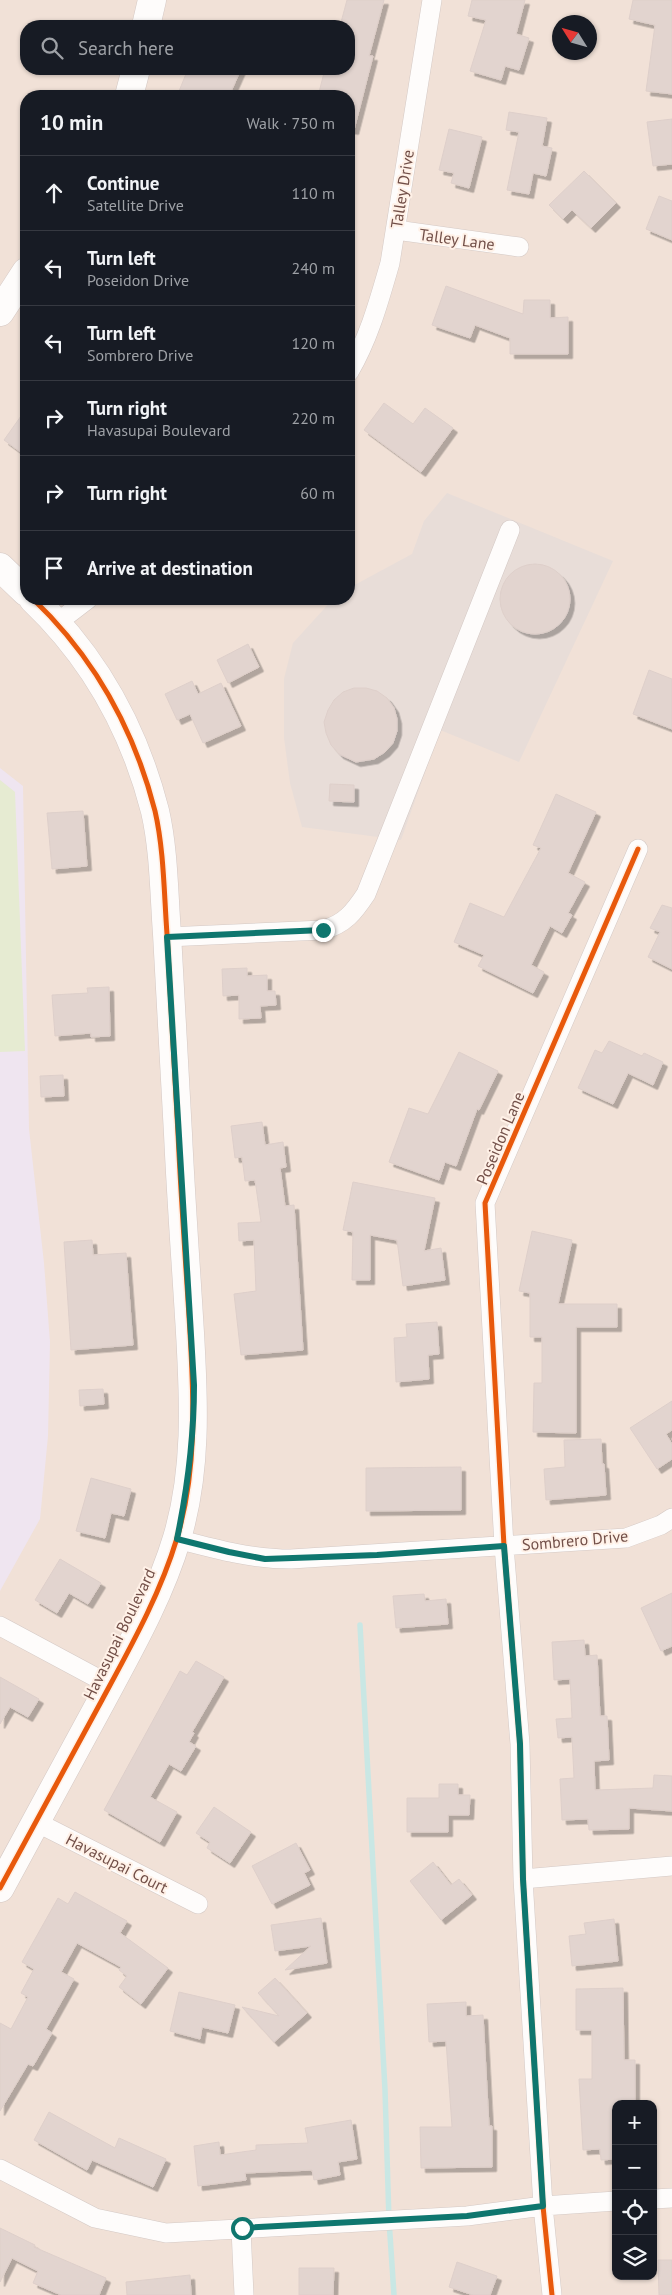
<!DOCTYPE html>
<html lang="en">
<head>
<meta charset="utf-8">
<style>
  :root { --surface:#171b24; --page:#242831; --text:#f1f3f6; --muted:#9ea1a6; --line:#363941 }
  body { margin:0; font-family:"PT Sans",sans-serif; background:var(--page); color:var(--text) }
  .controls { position:absolute; right:15px; bottom:15px; display:grid; overflow:hidden; border-radius:10px; box-shadow:0 1px 4px #0004 }
  .controls button { width:45px; height:45px; display:grid; place-items:center; padding:0; border:0; border-bottom:1px solid var(--line); background:var(--surface); color:var(--text); font:25px sans-serif }
  .compass { position:absolute; left:552px; top:15px; width:45px; height:45px; border-radius:50%; background:var(--surface); box-shadow:0 1px 4px #0004; rotate:307deg }
  .stop { position:absolute; width:15px; height:15px; margin:-11px; border:4px solid #0f766e; border-radius:50%; background:#fff }
  .stop.end { background:#0f766e; border-color:#fff; box-shadow:0 1px 5px #0008 }
  .list { margin:0; padding:0; list-style:none }
  h2 { display:flex; justify-content:space-between; align-items:center; height:65px; margin:0; padding:0 20px; font-size:21px }
  h2 small { font-size:16px; font-weight:400; color:var(--muted) }
  .list li { display:grid; grid-template-columns:32px 1fr auto; gap:15px; align-items:center; box-sizing:border-box; height:75px; padding:0 20px; border-top:1px solid var(--line) }
  .list b { display:block; font-size:19px; white-space:nowrap }
  .list p { margin:0; font-size:16px; white-space:nowrap; color:var(--muted) }
  .list em { font-size:16px; font-style:normal; color:var(--muted) }
  .icon { flex:none; width:28px; height:28px; fill:none; stroke:currentColor; stroke-width:2; stroke-linecap:round; stroke-linejoin:round }
  .map { position:relative; flex:none; width:672px; height:2295px; overflow:hidden }
  .search { position:absolute; background:var(--surface); box-shadow:0 1px 4px #0004; left:20px; top:20px; width:335px; height:55px; display:flex; align-items:center; gap:12px; box-sizing:border-box; padding:0 18px; border-radius:20px; color:var(--muted); font-size:19px }
  .panel { position:absolute; background:var(--surface); box-shadow:0 1px 4px #0004; left:20px; top:90px; width:335px; height:515px; border-radius:20px }
  .map>svg:first-child { display:block }
</style>
</head>
<body>
<div class="map">
<svg width="672" height="2295" viewBox="0 0 672 2295">
  <defs>
    <filter id="shadow"><feDropShadow dx="4.5" dy="4.5" stdDeviation="0" flood-color="#0004"/></filter>
  </defs>
  <rect width="100%" height="100%" fill="#f6ede7"/>
  <!-- residential -->
  <path fill="#f1e1d7" fill-rule="evenodd" d="M0,0h672v2295h-672zM560,22h30v30h-30zM26,26h323v43h-323zM26,96h323v503h-323zM616,2104h37v172h-37z"/>
  <!-- industrial -->
  <path fill="#e8ddd8" d="M447,493l166,68 -94,201 -79,-32 -39,110 -99,-13 -12,-44 -6,-45v-59l9,-36 40,-44h16v-11l63,-34 12,-33z"/>
  <!-- education -->
  <path fill="#efe5f0" d="M0,768l23,18 6,343 15,134 6,79 -2,94 -8,83 -40,72z"/>
  <!-- green -->
  <path fill="#e6ebd2" d="M0,780l15,12 10,259 -25,1z"/>
  <g fill="none" stroke-linecap="round" stroke-linejoin="round">
    <!-- stream -->
    <path stroke="#c9e7e4" stroke-width="5.5" d="M360,1625l25,465 4,130 5,75"/>
  </g>
  <!-- building -->
  <path fill="#e2d4cf" stroke="#decfca" filter="url(#shadow)" d="M347,0h37l-15,56h4l-19,74 -5,-1v-33h-31l7,-27h24v-43h-9z
    M472,0h53l-9,34 13,4 -10,32 -14,-4 -4,14 -31,-9 16,-51 -18,-4z
    M633,0h39v94l-26,-3 9,-66 -26,-6z
    M188,69h53l-12,27h-52z
    M509,112l38,6 -5,28 10,2 -6,28 -13,-3 -4,21 -22,-4 12,-58 -13,-2z
    M672,119v45l-19,2 -6,-44z
    M449,129l33,8 -13,51 -18,-5 3,-10 -15,-3z
    M584,171l32,32 -25,25 -19,-18 -9,9 -14,-14z
    M659,196l13,5v39l-26,-11z
    M446,286l77,28 1,-14h26v18l18,-1v37h-58v-16l-35,-13 -5,13 -38,-13z
    M384,403l29,21 12,-16 28,20 -32,44 -57,-42z
    M26,409v47l-22,-16z
    M500 599a35 35 0 1 1 70 0a35 35 0 1 1-70 0Z
    M248,644l11,23 -31,16 -11,-23z
    M649,670l23,9v50l-39,-15z
    M192,681l6,13 23,-11 20,43 -38,17 -13,-29 -13,6 -12,-26z
    M354,688h12l11,3 10,7 7,10 3,11v12l-4,12 -8,9 -11,7 -18,3 -17,-8 -8,-9 -5,-12 -2,-11 4,-12 6,-10 9,-8z
    M330,784l24,1v17l-25,-1z
    M556,794l40,18 -28,61 17,9 -17,31 4,2 -10,18 -12,-7 -19,39 13,7 -11,21 -55,-27 6,-11 -30,-13 16,-39 34,14 37,-69 -8,-3z
    M83,811l4,55 -35,3 -5,-56z
    M662,905l10,3v61l-24,-12 12,-25 -10,-4z
    M247,968v8l20,-1v16h8l1,14 -16,1 1,12 -22,1v-24l-16,1 -1,-27z
    M109,987l1,49 -19,1v-4l-36,3 -3,-41 36,-2 -1,-5z
    M609,1041l33,15 2,-3 19,9 -10,23 -25,-12 -15,31 -35,-16 17,-38 7,3z
    M459,1052l39,19 -19,39 -2,-1 -21,57 -11,-4 -6,18 -50,-18 20,-54 19,6z
    M63,1075l1,21 -23,1 -1,-21z
    M262,1122l3,23 18,-3 3,25 -6,1 5,38 9,-1 9,145 -62,5 -7,-61 22,-3 -2,-51 -15,1 -1,-18 23,-1 -6,-42 -10,1 -3,-24 -7,1 -4,-32z
    M353,1182l82,16 -11,53 17,-3 4,32 -42,6 -6,-46 -27,-5v45h-18l1,-48 -10,-2z
    M532,1231l40,9 -14,64h59v23h-41v106l-43,-1 1,-49h8v-46h-12v-44l-11,-2z
    M92,1240l1,15 33,-2 7,92 -62,5 -7,-108z
    M437,1322l2,32 -11,1 1,24 -33,3 -2,-44 13,-1 -1,-13z
    M103,1389l1,15 -24,2 -1,-16z
    M672,1401v29l-6,4 6,10v15l-15,10 -27,-41z
    M601,1439l1,25h2l2,31 -60,5 -2,-31 21,-2 -1,-27z
    M461,1467v43l-95,1v-43z
    M91,1478l40,11 -7,27 -13,-3 -6,25 -29,-7z
    M60,1559l41,24 -13,21 -19,-11 -12,20 -22,-13z
    M672,1593v53l-11,5 -20,-43z
    M424,1594l1,7 21,-2 2,25 -52,4 -3,-32z
    M584,1640l1,16 12,-1 3,61h7l2,44 -15,1 1,29 58,-2 1,-13 18,1v35l-43,-3v21l-40,1 -1,-11 -26,1 -2,-41 14,-1 -2,-41 -14,1 -2,-19 16,-1 -2,-39 -16,1 -2,-38z
    M196,1661l28,16 -32,55 2,1 -5,9 7,4 -15,25 -12,-7 -19,33 27,15 -17,30 -56,-32 76,-139 7,4z
    M0,1677l39,22 -11,18 -18,-10 -10,17z
    M439,1784h19v11h12l-1,20h-21v17h-41v-34h32z
    M214,1807l37,25 -21,31 -23,-15 3,-6 -14,-9z
    M296,1843l14,27 -6,3 6,12 -38,19 -20,-38z
    M433,1862l18,23 8,-6 13,16 -31,25 -31,-39z
    M75,1892l52,29 -7,12 48,35 -27,36 -22,-17 8,-11 -8,-6 2,-3 -44,-24 -16,29 13,7 -28,50 6,4 -19,33 -5,-2 -28,47v-88l11,6 17,-32 -7,-4 13,-24 -12,-7 36,-64 10,6z
    M321,1918l6,45 -42,7 26,-24 -36,5 -4,-26z
    M614,1919l4,42 -46,5 -3,-30 17,-2 -2,-11z
    M275,1978l32,35 -33,29 -32,-35 37,9 -21,-23z
    M623,1988l1,72h11v44h-19v55l-15,1 -1,-11 -17,1 -4,-71h13v-49h-16v-41z
    M179,1992l56,13 -7,28 -26,-6 -2,12 -30,-8z
    M466,2002v14l17,-1 6,111h3v41l-71,1 -1,-41h32l-6,-86 -17,1 -2,-38z
    M49,2112l66,36 4,-10 47,21 -13,28 -61,-27 -5,10 -53,-30z
    M351,2120l6,39 -19,3 2,13 -26,5 -2,-10 -67,3 1,7 -48,6 -4,-40 25,-4 1,13 36,-5v-5l52,-2 -3,-15z
    M0,2228l35,17 -1,2 72,31 -7,17h-38l-28,-12 5,-12 -26,-13 -12,24z
    M658,2260h14v35h-13z
    M457,2262l40,14 -7,19h-17l-24,-8z
    M299,2268h35l-1,27h-34z
    M190,2275l1,20h-64l-1,-13z"/>
  <g fill="none" stroke-linecap="round" stroke-linejoin="round">
    <defs>
      <path id="street" d="M396,230l123,17
        M349,372c20,-34 30,-71 41,-109l42,-263
        M58,622l30,-23
        M167,937l156,-7c22,-6 31,-18 43,-36l144,-364
        M177,1539c38,10 74,20 114,20l335,-21 35,-13 11,-7
        M0,1626l110,59
        M36,1822l162,82
        M523,1879l149,-13
        M0,2169l95,49 71,15 301,-17 76,-10 73,-5
        M653,2199l19,-1
        M241,2229l3,66
        M552,2295l-9,-89 -20,-327 -3,-135 -16,-198 -19,-343 153,-354"/>
      <path id="secondary" d="M146,26l6,-26
        M129,96l7,-27
        M0,312l26,-40
        M0,567l26,25
        M0,1888c34,-62 68,-125 102,-188 28,-52 58,-105 75,-162 20,-67 17,-136 13,-205 -4,-67 -9,-133 -12,-199 -4,-67 -7,-133 -11,-200 -3,-40 -3,-84 -12,-123 -21,-82 -61,-154 -122,-212"/>
    </defs>
    <!-- street casing -->
    <use href="#street" stroke="#d4c9c5" stroke-width="20"/>
    <!-- secondary casing -->
    <use href="#secondary" stroke="#d4c8c4" stroke-width="29"/>
    <!-- street -->
    <use href="#street" stroke="#fefcfb" stroke-width="19"/>
    <!-- secondary -->
    <use href="#secondary" stroke="#fefcfb" stroke-width="28"/>
    <defs>
      <path id="cycleway" d="M0,1888c34,-62 68,-125 102,-188 28,-52 58,-105 75,-162 20,-67 17,-136 13,-205 -4,-67 -9,-133 -12,-199 -4,-67 -7,-133 -11,-200 -3,-40 -3,-84 -12,-123 -21,-82 -61,-154 -122,-212
        M552,2295l-9,-89 -20,-327 -3,-135 -16,-198 -19,-343 153,-354"/>
    </defs>
    <!-- cycleway casing -->
    <use href="#cycleway" stroke="#fff1e7" stroke-width="8"/>
    <!-- cycleway -->
    <use href="#cycleway" stroke="#e8590c" stroke-width="5"/>
  </g>
  <g fill="none" stroke-linecap="round" stroke-linejoin="round">
    <!-- route -->
    <path stroke="#0f766e" stroke-width="6" d="M242,2228l225,-12 76,-10 -20,-327 -3,-135 -16,-198 -127,9 -112,4 -36,-7 -52,-13c11,-53 17,-101 17,-154l-27,-448 156,-7"/>
  </g>
  <g text-anchor="middle" stroke-width="4" stroke-linejoin="round" paint-order="stroke">
    <!-- street labels -->
    <g font-size="16" fill="#724f48" stroke="#fff1e7">
      <text transform="translate(402 189) rotate(-81)" y="6">Talley Drive</text>
      <text transform="translate(457 239) rotate(8)" y="6">Talley Lane</text>
      <text transform="translate(500 1138) rotate(-67)" y="6">Poseidon Lane</text>
      <text transform="translate(575 1540) rotate(-5)" y="6">Sombrero Drive</text>
      <text transform="translate(119 1634) rotate(-64)" y="6">Havasupai Boulevard</text>
      <text transform="translate(117 1863) rotate(27)" y="6">Havasupai Court</text>
    </g>
  </g>
</svg>
<div class="controls">
<button>+</button>
<button>−</button>
<button><svg class="icon" aria-label="locate" viewBox="0 0 24 24"><circle cx="12" cy="12" r="6"/><path d="M12 2v4M12 18v4M2 12h4M18 12h4"/></svg></button>
<button><svg class="icon" aria-label="layers" viewBox="0 0 24 24"><path d="M12 4l9 5-9 5-9-5zM3 14l9 5 9-5"/></svg></button>
</div>
<svg class="compass" viewBox="-18 -18 36 36"><path d="M0-13l5 13h-10z" fill="#e53935"/><path d="M0 13l5-13h-10z" fill="#9ea1a6"/></svg>
<div class="stop" style="left:242px;top:2228px"></div>
<div class="stop end" style="left:323px;top:930px"></div>
<div class="search"><svg class="icon" aria-label="search" viewBox="0 0 24 24"><circle cx="10" cy="10" r="6"/><path d="M15 15l6 6"/></svg>Search here</div>
<section class="panel">
<h2>10 min<small>Walk · 750 m</small></h2>
<ul class="list">
<li><svg class="icon" aria-label="ahead" viewBox="0 0 24 24"><path d="M12 20V5M6 11l6-6 6 6"/></svg><div><b>Continue</b><p>Satellite Drive</p></div><em>110 m</em></li>
<li><svg class="icon" aria-label="left" viewBox="0 0 24 24"><path d="M17 20v-9H6M10 6l-5 5 5 5"/></svg><div><b>Turn left</b><p>Poseidon Drive</p></div><em>240 m</em></li>
<li><svg class="icon" aria-label="left" viewBox="0 0 24 24"><path d="M17 20v-9H6M10 6l-5 5 5 5"/></svg><div><b>Turn left</b><p>Sombrero Drive</p></div><em>120 m</em></li>
<li><svg class="icon" aria-label="right" viewBox="0 0 24 24"><path d="M7 20v-9h11M14 6l5 5-5 5"/></svg><div><b>Turn right</b><p>Havasupai Boulevard</p></div><em>220 m</em></li>
<li><svg class="icon" aria-label="right" viewBox="0 0 24 24"><path d="M7 20v-9h11M14 6l5 5-5 5"/></svg><div><b>Turn right</b></div><em>60 m</em></li>
<li><svg class="icon" aria-label="arrive" viewBox="0 0 24 24"><path d="M6 21V4h12l-3 4 3 4H6"/></svg><div><b>Arrive at destination</b></div></li>
</ul>
</section>
</div>
</body>
</html>
